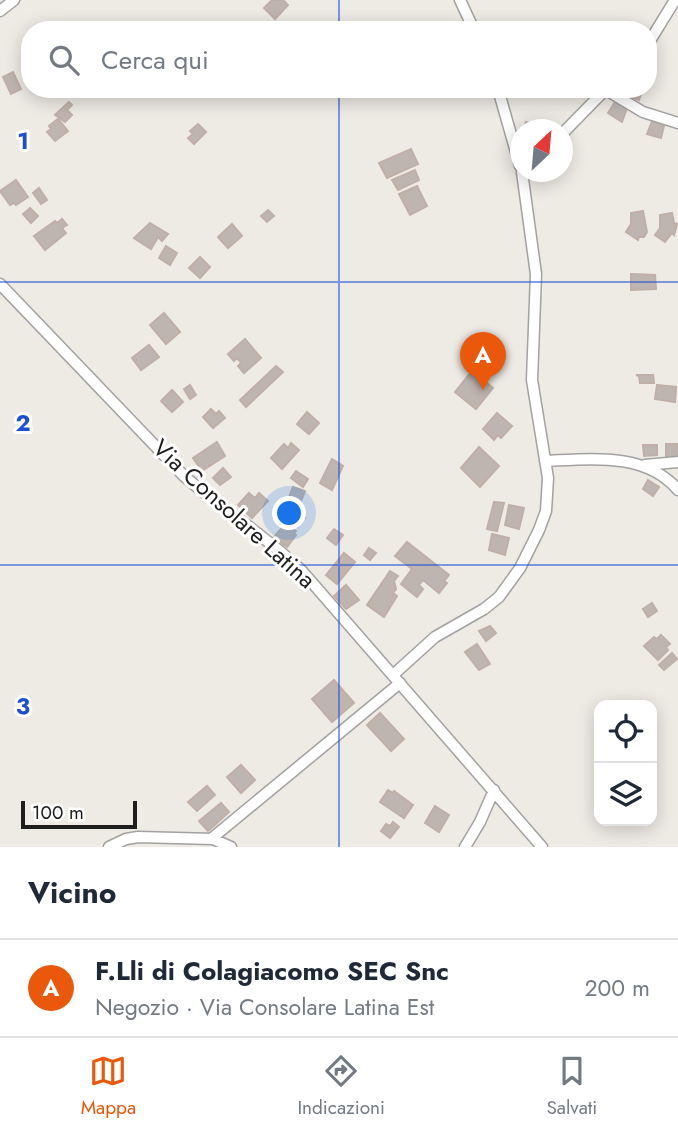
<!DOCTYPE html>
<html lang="it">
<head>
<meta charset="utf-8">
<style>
  :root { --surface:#fff; --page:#f2f2f3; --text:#1f2937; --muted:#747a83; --line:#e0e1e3; --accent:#ea580c }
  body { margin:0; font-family:Jost,sans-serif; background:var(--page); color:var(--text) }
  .controls { position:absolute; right:21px; bottom:21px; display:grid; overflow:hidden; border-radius:14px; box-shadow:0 4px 18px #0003 }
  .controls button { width:63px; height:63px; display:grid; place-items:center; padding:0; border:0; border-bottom:2px solid var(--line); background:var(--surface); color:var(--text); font:35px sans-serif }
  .compass { position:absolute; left:510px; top:119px; width:63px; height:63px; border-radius:50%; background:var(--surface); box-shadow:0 4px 18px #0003; rotate:26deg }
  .scale { position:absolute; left:21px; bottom:18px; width:116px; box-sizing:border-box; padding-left:7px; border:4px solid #1e1e1e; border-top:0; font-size:19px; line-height:24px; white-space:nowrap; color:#1e1e1e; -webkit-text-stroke:5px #fff; paint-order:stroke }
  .you { position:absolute; left:290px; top:514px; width:24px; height:24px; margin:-18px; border:5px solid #fff; border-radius:50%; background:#1a73e8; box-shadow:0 0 0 10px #1a73e833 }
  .badge { display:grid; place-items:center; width:46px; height:46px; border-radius:50%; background:var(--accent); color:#fff; font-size:23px; font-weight:700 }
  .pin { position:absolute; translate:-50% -58px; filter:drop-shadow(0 2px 4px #0008) }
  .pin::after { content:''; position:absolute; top:37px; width:24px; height:21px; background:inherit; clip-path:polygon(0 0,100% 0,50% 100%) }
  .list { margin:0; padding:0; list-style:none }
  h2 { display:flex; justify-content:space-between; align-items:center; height:91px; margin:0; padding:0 28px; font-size:30px }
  h2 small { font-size:23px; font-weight:400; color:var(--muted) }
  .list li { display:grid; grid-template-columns:46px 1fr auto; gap:21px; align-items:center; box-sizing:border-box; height:98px; padding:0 28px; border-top:2px solid var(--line) }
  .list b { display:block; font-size:26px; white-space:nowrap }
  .list p { margin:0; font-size:23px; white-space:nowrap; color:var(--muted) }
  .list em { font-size:23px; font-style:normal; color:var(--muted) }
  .icon { flex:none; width:38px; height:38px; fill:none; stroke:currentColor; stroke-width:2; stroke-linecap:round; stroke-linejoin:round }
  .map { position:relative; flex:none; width:678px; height:847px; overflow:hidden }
  .search { position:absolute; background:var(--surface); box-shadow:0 4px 18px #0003; left:21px; right:21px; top:21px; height:77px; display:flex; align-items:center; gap:18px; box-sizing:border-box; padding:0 24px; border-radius:28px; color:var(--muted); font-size:26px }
  .sheet { height:189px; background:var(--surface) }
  nav { display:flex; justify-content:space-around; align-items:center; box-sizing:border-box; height:98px; border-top:2px solid var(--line); background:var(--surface); font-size:19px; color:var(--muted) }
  nav a { display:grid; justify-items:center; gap:4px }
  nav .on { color:var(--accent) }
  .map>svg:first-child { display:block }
</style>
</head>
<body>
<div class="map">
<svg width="678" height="847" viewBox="0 0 678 847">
  <rect width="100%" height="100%" fill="#eeeae4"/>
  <!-- building -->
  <path fill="#bfb5b0" stroke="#c0afa7" stroke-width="2" d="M272,0h11l5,5 -13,14 -11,-11z
    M13,72l8,17 -10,5 -8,-17z
    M627,89h16l-4,11 -14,-5z
    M69,102l3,3 -5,5 5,5 -7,7 -10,-7z
    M615,102l12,6 -5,14 -14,-9z
    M58,119l10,12 -13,10 -8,-9 4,-3 -2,-3z
    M653,119l12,3 -4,16 -14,-4z
    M526,122l12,4 7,4h-22z
    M198,124l8,8 -12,12 -6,-6 5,-4 -3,-3z
    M411,149l7,15 -31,14 -8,-15z
    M415,170l4,10 -21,10 -6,-10z
    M16,180l12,17 -12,8 -2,-2 -4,2 -10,-14z
    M417,186l10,20 -17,9 -11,-21z
    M39,188l8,12 -6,4 -8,-11z
    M30,208l8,8 -7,7 -8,-9z
    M268,210l6,6 -7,6 -6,-6z
    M643,211l4,21 -3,5h-5l-1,3 -12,-8 5,-8v-11z
    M672,213l2,10 3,1 -3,11 -2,-2 -7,9 -10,-7 5,-7v-13z
    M62,219l5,6 -5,3 4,5 -21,17 -11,-14 21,-15 2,2z
    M150,223l18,11 -6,7 -4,-4 -7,12 -17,-11z
    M232,224l10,12 -14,12 -10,-11z
    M166,246l11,7 -7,12 -11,-7z
    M200,257l10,10 -10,11 -11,-10z
    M631,274l24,1 1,14 -25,1z
    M164,313l16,19 -14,12 -16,-19z
    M245,339l16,19 -17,15 -6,-7 3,-3 -4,-5 -3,3 -6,-7z
    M149,345l10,12 -18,13 -9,-12z
    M276,366l7,6 -37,35 -6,-7z
    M472,371l21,17 -17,21 -21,-17z
    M636,375h17l1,8h-14l-1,-7z
    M190,385l6,10 -6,4 -6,-10z
    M657,385l19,2 -1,15 -20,-3z
    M172,390l11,12 -11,10 -11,-11z
    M211,409l5,5 3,-3 6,7 -12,10 -10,-11z
    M307,412l12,11 -10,11 -12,-10z
    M497,413l15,13 -11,12 -3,-3 -4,5 -11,-11z
    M217,442l8,14 -23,15 -9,-13z
    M291,443l8,7 -17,19 -11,-11 13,-14 4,4z
    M666,444h12v14l-12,-2z
    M643,445h14v10l-13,1z
    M479,447l20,19 -19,21 -19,-19z
    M332,459l11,7 -11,24 -12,-7z
    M223,468l8,9 -11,8 -7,-7z
    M296,471l12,8 -5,8 -12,-9z
    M648,480l11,7 -6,9 -10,-7z
    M293,487l12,4 -6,15 -12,-4z
    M249,493l6,5 4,-5 9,8 -16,17 -14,-13z
    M494,502l10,1 -7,28 -10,-2z
    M509,505l15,3 -5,21 -14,-4z
    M296,511l9,7 -7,9 -10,-8z
    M287,524l9,7 -2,2 2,2 -9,12 -13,-10 10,-12z
    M334,529l9,6 -7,10 -9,-7z
    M492,534l17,4 -4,17 -16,-5z
    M407,542l42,33 -5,6 3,2 -8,10 -16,-13 -4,5 4,4 -6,8 -16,-13 11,-15 -17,-13z
    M369,548l7,5 -6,7 -6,-5z
    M344,553l11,9 -18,22 -11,-9z
    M390,571l8,5 -4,5 2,8 -3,4 4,3 -13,21 -17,-12z
    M346,585l13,15 -13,9 -12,-13z
    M652,603l5,8 -9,6 -5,-8z
    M490,626l6,7 -10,8 -7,-10z
    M661,635l9,9 -4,3 2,3 -10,10 -14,-14 10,-9 3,2z
    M477,644l13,20 -11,6 -14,-18z
    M672,653l5,6 -13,11 -5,-5z
    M334,680l20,23 -22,19 -20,-23z
    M380,713l24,26 -13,12 -24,-26z
    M241,765l14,15 -14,13 -14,-16z
    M207,786l8,9 -18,16 -9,-9z
    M388,790l5,3 1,-2 19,14 -9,13 -24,-16z
    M221,803l8,9 -21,19 -9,-10z
    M435,806l14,9 -10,17 -14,-9z
    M393,822l6,5 -9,11 -9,-7 5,-7 4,2z"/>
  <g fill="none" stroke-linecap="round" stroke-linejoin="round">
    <defs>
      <path id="minor" d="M460,0l14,30
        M0,11l14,-11
        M648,44l27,-44
        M498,89l22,77
        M606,90l37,22 35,11
        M562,134l44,-45
        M0,284l184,192c38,33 82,60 118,95l240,276
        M545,461c46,-2 101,-9 133,29
        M645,465l33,-3
        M393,675l42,-38 49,-28 15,-12 21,-29 19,-38 7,-19 2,-33 -16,-98 4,-106 -14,-102
        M211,839l189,-156
        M109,847l17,-8 12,-2 75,2 18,8
        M465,847l15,-25 14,-32"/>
    </defs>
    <!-- minor casing -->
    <use href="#minor" stroke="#a2a2a2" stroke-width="13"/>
    <!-- minor -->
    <use href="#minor" stroke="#fff" stroke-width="10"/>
  </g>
  <!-- grid -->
  <path fill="none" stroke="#1d4ed8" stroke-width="2" stroke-opacity="0.55" d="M339,0v30M339,89v758M0,282h678M0,565h678"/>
  <g text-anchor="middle" stroke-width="6" stroke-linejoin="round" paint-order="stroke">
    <!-- street labels -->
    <g font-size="24" fill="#1e1e1e" stroke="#fff">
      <text transform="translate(234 514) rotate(42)" y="8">Via Consolare Latina</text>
    </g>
  </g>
  <g font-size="23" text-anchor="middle" font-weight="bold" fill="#1d4ed8" stroke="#fff" stroke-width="6" stroke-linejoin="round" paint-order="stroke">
    <text x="23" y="149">1</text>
    <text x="23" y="431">2</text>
    <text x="23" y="714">3</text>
  </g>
</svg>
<div class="controls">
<button><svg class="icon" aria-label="locate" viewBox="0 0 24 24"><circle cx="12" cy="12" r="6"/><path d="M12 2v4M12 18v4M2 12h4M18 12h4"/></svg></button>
<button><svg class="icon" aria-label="layers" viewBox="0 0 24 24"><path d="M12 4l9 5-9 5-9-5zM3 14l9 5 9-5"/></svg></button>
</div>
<svg class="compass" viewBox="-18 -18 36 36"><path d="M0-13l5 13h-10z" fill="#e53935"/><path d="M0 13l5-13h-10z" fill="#747a83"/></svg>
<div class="scale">100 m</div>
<div class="you"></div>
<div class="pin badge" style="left:483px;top:390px">A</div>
<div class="search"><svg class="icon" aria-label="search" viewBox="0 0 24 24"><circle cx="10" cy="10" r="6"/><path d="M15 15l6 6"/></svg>Cerca qui</div>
</div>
<section class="sheet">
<h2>Vicino<small></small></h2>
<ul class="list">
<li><span class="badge">A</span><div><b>F.Lli di Colagiacomo SEC Snc</b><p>Negozio · Via Consolare Latina Est</p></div><em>200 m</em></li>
</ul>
</section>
<nav>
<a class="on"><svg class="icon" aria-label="map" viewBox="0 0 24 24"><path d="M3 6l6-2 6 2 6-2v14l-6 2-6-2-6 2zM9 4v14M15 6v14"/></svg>Mappa</a>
<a><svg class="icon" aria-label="directions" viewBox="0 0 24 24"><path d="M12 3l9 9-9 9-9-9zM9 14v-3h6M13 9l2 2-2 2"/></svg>Indicazioni</a>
<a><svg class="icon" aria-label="saved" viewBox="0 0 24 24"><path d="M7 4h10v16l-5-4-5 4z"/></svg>Salvati</a>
</nav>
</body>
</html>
